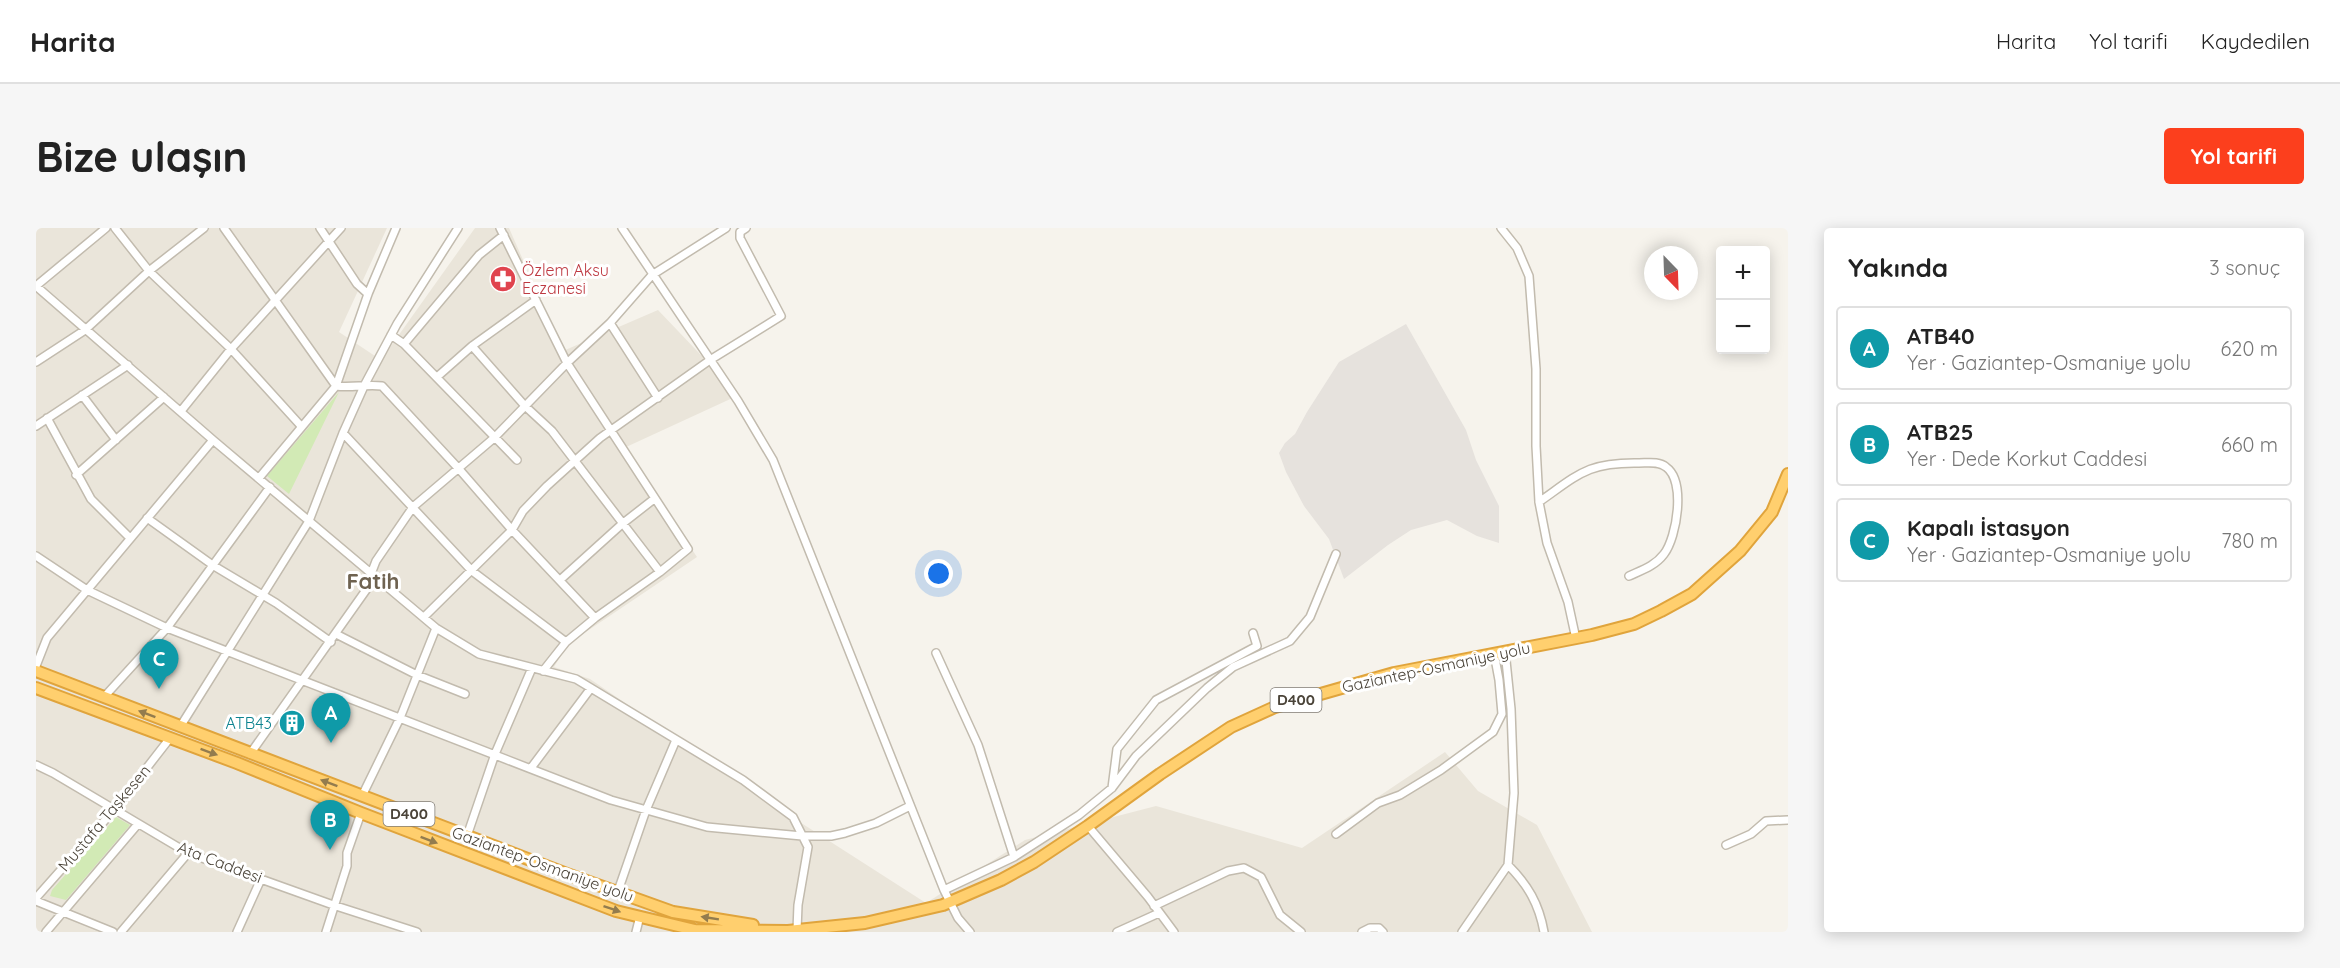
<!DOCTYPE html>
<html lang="tr">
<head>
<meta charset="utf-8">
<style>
  :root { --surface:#fff; --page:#f6f6f6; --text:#222; --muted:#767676; --line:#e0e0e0; --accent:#fc3f1d }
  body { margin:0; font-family:Quicksand,sans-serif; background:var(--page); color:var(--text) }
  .controls { position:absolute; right:18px; top:18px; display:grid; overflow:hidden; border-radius:6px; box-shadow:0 3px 15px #0003 }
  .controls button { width:54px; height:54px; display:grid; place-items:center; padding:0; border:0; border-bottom:2px solid var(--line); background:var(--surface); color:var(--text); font:30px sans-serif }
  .compass { position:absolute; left:1608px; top:18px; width:54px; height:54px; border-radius:50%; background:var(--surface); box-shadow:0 3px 15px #0003; rotate:157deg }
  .you { position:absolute; left:903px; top:346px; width:21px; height:21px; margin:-15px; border:4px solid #fff; border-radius:50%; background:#1a73e8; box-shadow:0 0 0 9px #1a73e833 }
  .badge { display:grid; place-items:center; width:39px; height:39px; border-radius:50%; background:var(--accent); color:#fff; font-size:20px; font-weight:700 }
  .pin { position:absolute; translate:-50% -50px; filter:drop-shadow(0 2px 3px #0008) }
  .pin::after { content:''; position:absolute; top:32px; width:21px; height:18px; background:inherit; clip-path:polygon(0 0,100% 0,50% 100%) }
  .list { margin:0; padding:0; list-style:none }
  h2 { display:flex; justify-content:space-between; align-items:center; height:78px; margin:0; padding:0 24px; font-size:26px }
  h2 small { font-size:20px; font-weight:400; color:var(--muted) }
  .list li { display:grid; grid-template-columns:39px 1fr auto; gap:18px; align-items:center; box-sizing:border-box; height:84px; margin:0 12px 12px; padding:0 12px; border:2px solid var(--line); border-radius:6px }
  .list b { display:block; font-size:22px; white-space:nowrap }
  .list p { margin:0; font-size:20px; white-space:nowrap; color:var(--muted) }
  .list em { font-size:20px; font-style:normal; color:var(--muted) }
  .map { position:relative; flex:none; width:1752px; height:704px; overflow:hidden; border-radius:6px }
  header { display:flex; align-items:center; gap:36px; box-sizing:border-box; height:84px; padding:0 30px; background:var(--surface); border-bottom:2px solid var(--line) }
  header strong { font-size:28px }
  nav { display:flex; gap:33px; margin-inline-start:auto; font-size:21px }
  .intro { display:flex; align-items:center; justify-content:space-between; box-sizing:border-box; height:144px; padding:0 36px }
  h1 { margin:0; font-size:42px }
  .button { padding:15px 27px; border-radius:6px; background:var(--accent); color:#fff; font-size:21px; font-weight:700 }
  main { display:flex; gap:36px; padding:0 36px }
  aside { flex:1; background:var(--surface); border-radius:6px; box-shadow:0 3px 15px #0003 }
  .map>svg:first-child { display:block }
</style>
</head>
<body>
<header>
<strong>Harita</strong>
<nav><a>Harita</a><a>Yol tarifi</a><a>Kaydedilen</a></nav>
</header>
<div class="intro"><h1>Bize ulaşın</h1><a class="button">Yol tarifi</a></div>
<main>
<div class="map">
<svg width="1752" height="704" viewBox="0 0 1752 704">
  <rect width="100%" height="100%" fill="#f6f3ec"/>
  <!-- residential -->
  <path fill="#eae5da" d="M0,0h351l-48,104 42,28 94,-132h34l54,123 95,-41 81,85 -115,53 73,109 -129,87 -14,23 36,12 205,140 131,84 99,-63 131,-34 146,42 143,-96 33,39 59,34 55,107h-1556z"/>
  <!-- industrial -->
  <path fill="#e6e2dd" d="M1370,96l60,106 10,30 23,46v37l-22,-7 -30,-16 -36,10 -23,15 -44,34 -15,-40 -25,-33 -18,-34 -7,-19 6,-10 10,-9 12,-22 32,-50z"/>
  <!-- green -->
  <path fill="#d2eab5" d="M303,164l-50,102 -22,-18z
    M80,589l14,8 -64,75 -16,-4 2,-6z"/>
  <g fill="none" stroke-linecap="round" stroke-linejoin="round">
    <defs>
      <path id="minor" d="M79,0l34,43 82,78 70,77
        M188,0l112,158c16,2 30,-2 46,0l77,83 53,61 83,88 65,-46 28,-23 -121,-186 -67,-135
        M284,0l37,56 11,10
        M586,0l116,173 35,59 171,430 14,28 12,14
        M1465,0l16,20 12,28 7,93v77l3,56 8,41 21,59 8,37
        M0,58l177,154 223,188 43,26 97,25 167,101 50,37 15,30 -10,58 -1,25
        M0,58l70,-58
        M500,72l-64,46 53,60 27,25 108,141
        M574,95l48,75
        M355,107l13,9 113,116
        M368,116l75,-89 25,-20
        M0,134l49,-32 64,-59 55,-43
        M401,149l35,-31
        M46,167l34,45
        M145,183l50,-62 110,-121
        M11,190l44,81 39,39
        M0,198l92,-61
        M307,205l129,138 94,71
        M40,247l88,-78
        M223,250l77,-92 32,-92 28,-66
        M1503,274c40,-28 49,-40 100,-39 9,0 20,-2 27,4 20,14 11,70 -2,87 -9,12 -22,16 -35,22
        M111,290l67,48 62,37 55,39
        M0,328l51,34 80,38 444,172 96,27 95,9h29l14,-3 31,-10 34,-17
        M524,352l62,-56 32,-25
        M388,389l88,-87 11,-19 24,-25 53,-48 110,-78 71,-44 -41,-78v-6l6,-4
        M300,406l81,41 48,19
        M1469,423l6,58 3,84 -6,72c20,20 31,39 36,67
        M900,425l42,92 36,112 65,-42 33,-27 24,-32 71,-68 26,-21 57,-26 20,-24 26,-63
        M0,438l11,-28 166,-198
        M507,443l23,-29 29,-24
        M68,469l63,-69 103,-141
        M144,499l129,-206 34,-88 22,-49 32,-60 61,-96
        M214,526l121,-171v-9l5,-13 37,-54 81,-69 73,-75 43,-40 42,-48 74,-47
        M0,537l17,8 135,80 148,53 81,26
        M495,540l60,-80
        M1076,560l5,-39 39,-49 101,-54 -4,-13
        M326,568l38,-78 36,-90
        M1052,598l60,71 26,35
        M1300,606l42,-31 22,-8 41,-25 52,-38 9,-18 -3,-34 -5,-27
        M431,608l28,-82 37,-86
        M1690,617l25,-11 15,-13 22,-1
        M908,662l70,-33
        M582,663l28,-81 30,-70
        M0,670l78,-88 56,-72
        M0,673l77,31
        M1118,678l74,-35 16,-3 17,9 19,38 21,17
        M10,704l92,-108
        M85,704l67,-79
        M201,704l24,-53
        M290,704l21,-66v-13l14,-40
        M600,704l4,-16
        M1081,704l42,-19
        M1326,704l8,-4h9l4,4
        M1426,704l46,-67"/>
      <path id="highway" d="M0,443l531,203 106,38 80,13
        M0,460l201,75 124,50 255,98 79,19 93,1 77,-8 78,-18 58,-25 33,-18 54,-36 72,-52 71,-47 44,-20 119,-34 198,-38 42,-11 27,-13 31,-17 48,-43 32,-39 16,-38"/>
    </defs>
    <!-- minor casing -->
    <use href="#minor" stroke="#c2bbae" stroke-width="10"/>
    <!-- highway casing -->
    <use href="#highway" stroke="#e0a43c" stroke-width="14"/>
    <!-- minor -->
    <use href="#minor" stroke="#fff" stroke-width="7"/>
    <!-- highway -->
    <use href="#highway" stroke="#ffcf6e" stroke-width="10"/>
  </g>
  <!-- one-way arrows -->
  <defs><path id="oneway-solid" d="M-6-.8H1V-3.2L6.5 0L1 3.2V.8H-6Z" transform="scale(1.5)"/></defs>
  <g fill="#937c4e">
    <use href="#oneway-solid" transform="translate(111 486) rotate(-159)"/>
    <use href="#oneway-solid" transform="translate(173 524) rotate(20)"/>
    <use href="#oneway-solid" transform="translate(293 555) rotate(-159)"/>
    <use href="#oneway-solid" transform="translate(393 612) rotate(21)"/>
    <use href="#oneway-solid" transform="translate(576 681) rotate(19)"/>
    <use href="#oneway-solid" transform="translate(674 690) rotate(-171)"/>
  </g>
  <!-- icons -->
  <defs>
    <symbol id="pharmacy-disc" viewBox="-11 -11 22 22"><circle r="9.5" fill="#e0444e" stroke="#fff"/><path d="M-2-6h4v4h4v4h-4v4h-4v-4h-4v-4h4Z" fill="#fff"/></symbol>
    <symbol id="building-disc" viewBox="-11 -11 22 22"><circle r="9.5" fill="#0f9aa8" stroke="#fff"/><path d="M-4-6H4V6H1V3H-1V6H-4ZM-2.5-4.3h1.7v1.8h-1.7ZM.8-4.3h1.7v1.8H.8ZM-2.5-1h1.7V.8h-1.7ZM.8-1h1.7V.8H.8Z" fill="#fff"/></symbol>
  </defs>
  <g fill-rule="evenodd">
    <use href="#pharmacy-disc" x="452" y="36" width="30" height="30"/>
    <use href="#building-disc" x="241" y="480" width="30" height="30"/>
  </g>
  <g text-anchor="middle" stroke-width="6" stroke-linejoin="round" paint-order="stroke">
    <!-- shield labels -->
    <g fill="#fff" stroke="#817c74" stroke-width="1.5">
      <rect x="1234.5" y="460" width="51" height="24" rx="4.5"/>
      <rect x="347.5" y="574" width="51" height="24" rx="4.5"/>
    </g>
    <g font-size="15" font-weight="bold" fill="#4b4439">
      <text x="1260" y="477">D400</text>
      <text x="373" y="591">D400</text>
    </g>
    <!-- health labels -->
    <g font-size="16" fill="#be3a42" stroke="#fff" text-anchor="start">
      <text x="486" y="48">Özlem Aksu<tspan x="486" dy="18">Eczanesi</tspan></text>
    </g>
    <!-- street labels -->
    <g font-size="16" fill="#4b4439" stroke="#fff">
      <text transform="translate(1400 439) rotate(-12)" y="6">Gaziantep-Osmaniye yolu</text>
      <text transform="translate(68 590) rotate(-50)" y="6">Mustafa Taşkesen</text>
      <text transform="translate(184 634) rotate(21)" y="6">Ata Caddesi</text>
      <text transform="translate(507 636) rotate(20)" y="6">Gaziantep-Osmaniye yolu</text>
    </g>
    <!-- culture labels -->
    <g font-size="16" fill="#0d838f" stroke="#fff" text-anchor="end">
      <text x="236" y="501">ATB43</text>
    </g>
    <!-- district labels -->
    <g font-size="22" font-weight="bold" fill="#6e6250" stroke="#fff">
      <text x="337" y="361">Fatih</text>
    </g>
  </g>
</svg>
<div class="controls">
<button>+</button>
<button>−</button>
</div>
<svg class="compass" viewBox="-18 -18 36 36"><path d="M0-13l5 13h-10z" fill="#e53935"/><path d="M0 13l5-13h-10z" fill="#767676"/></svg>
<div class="you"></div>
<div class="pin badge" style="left:295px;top:515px;background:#0f9aa8">A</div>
<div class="pin badge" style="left:294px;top:622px;background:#0f9aa8">B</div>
<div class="pin badge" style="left:123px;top:461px;background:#0f9aa8">C</div>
</div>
<aside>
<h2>Yakında<small>3 sonuç</small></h2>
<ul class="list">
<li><span class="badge" style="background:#0f9aa8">A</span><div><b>ATB40</b><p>Yer · Gaziantep-Osmaniye yolu</p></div><em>620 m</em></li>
<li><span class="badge" style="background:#0f9aa8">B</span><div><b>ATB25</b><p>Yer · Dede Korkut Caddesi</p></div><em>660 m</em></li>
<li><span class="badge" style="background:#0f9aa8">C</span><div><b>Kapalı İstasyon</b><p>Yer · Gaziantep-Osmaniye yolu</p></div><em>780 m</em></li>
</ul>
</aside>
</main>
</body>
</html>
